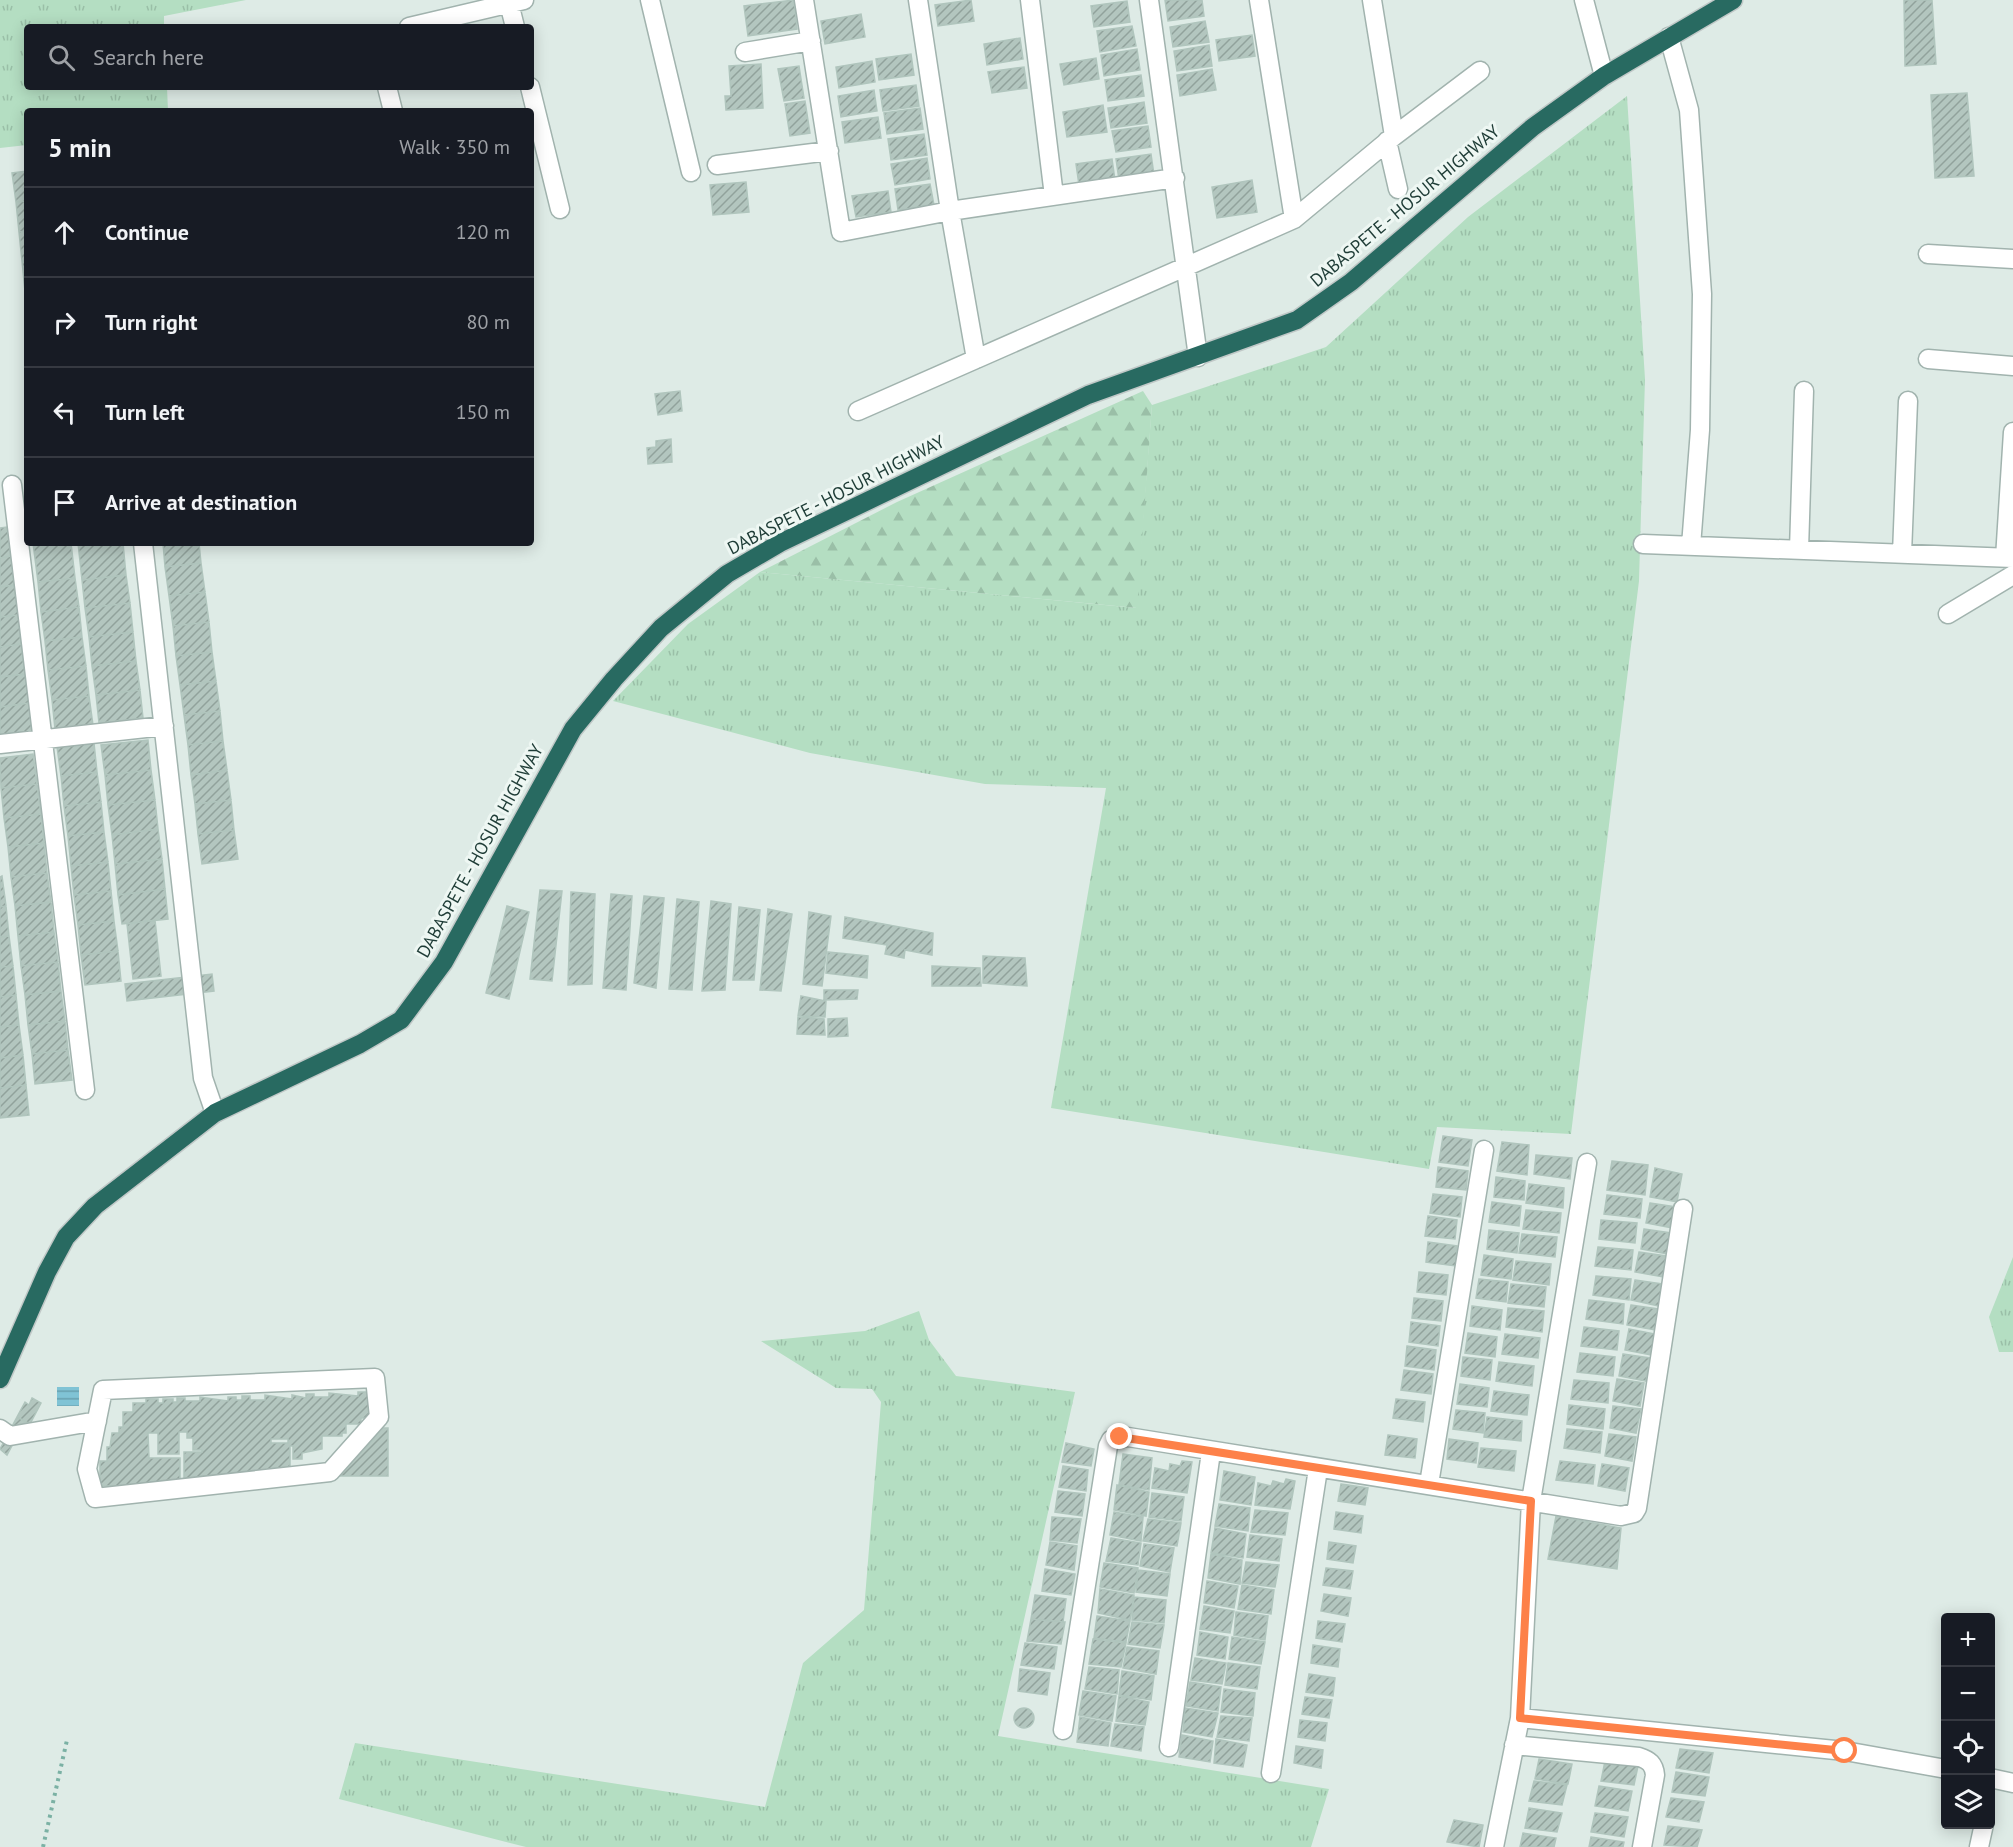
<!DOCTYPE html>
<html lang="en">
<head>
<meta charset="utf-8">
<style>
  :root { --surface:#171b24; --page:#242831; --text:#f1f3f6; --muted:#9ea1a6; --line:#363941 }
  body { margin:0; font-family:"PT Sans",sans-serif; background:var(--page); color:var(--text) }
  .controls { position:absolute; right:18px; bottom:18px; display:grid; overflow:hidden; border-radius:6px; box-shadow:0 3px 15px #0003 }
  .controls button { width:54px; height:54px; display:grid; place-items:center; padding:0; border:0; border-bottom:2px solid var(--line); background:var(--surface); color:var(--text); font:30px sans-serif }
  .stop { position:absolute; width:18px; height:18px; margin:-14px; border:4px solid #fd8149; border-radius:50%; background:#fff }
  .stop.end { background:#fd8149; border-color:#fff; box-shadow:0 2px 6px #0008 }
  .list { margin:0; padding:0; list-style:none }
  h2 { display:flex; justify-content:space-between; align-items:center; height:78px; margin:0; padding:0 24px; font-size:26px }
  h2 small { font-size:20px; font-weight:400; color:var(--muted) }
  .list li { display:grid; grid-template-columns:39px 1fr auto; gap:18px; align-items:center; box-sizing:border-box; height:90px; padding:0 24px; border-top:2px solid var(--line) }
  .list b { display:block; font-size:22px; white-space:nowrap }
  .list em { font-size:20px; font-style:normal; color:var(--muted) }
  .icon { flex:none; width:33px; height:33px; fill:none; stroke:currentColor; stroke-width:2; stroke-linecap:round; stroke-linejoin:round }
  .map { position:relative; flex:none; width:2013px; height:1847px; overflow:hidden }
  .search { position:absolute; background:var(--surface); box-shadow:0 3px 15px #0003; left:24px; top:24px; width:510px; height:66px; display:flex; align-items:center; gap:15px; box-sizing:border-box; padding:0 21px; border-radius:6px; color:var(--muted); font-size:22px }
  .panel { position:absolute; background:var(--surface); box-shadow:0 3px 15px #0003; left:24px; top:108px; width:510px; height:438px; border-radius:6px }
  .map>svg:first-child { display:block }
</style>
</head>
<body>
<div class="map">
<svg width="2013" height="1847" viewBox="0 0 2013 1847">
  <defs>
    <pattern id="grass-tufts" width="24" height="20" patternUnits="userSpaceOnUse" patternTransform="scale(1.5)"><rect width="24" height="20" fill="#b4dec2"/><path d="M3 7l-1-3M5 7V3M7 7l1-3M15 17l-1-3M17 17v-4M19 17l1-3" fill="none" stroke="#9abfa7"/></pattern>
    <pattern id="forest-firs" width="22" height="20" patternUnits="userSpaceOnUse" patternTransform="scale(1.5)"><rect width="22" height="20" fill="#b4dec2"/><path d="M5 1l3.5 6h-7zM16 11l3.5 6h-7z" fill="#9abfa7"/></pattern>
    <pattern id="water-rules" width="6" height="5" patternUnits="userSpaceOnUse" patternTransform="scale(1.5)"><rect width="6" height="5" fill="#80c3d5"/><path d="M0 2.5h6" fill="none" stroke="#68a0ae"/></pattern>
    <pattern id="building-hatch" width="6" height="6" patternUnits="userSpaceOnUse" patternTransform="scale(1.5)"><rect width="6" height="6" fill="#b3c6bf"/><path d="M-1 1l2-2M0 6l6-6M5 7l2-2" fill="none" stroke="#91a29c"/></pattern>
  </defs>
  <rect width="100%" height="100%" fill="#deebe6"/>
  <!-- grass -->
  <path fill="url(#grass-tufts)" d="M0,0h246l-82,16v11h-137v60h140l1,24h-141v34l-27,3z
    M1627,96l18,283 -6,202 -68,553 -134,-7 -8,42 -378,-61 55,-320 -121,-4 -175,-31 -197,-52 75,-77 72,-52 376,36 16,-203 174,-58 142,-130z
    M2013,1257v95h-14l-10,-35z
    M919,1311l10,29 27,36 119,16 -77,344 331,53 -18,58h-785l-187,-48 16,-56 410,64 38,-144 61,-53 17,-208 -9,-13 -36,-1 -75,-47 104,-10z"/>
  <!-- forest -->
  <path fill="url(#forest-firs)" d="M1143,391l9,14 -15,203 -377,-36 137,-70z"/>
  <!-- water -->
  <path fill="url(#water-rules)" d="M57,1387h22v19h-22z"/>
  <!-- building -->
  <path fill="url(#building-hatch)" stroke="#b0c5bd" stroke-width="1.5" fill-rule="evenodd" d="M794,0l3,29 -49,7 -4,-30z
    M971,0l3,21 -36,5 -3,-21z
    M1165,0h37l2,16 -36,5z
    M1904,0h28l4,64 -31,2z
    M1127,1l3,21 -36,5 -3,-21z
    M861,14l4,23 -40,7 -4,-23z
    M1205,21l4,21 -36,5 -3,-20z
    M1132,26l4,20 -36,6 -3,-21z
    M1252,35l3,21 -36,5 -3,-21z
    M1020,38l3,21 -36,6 -3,-21z
    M1209,45l3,21 -35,5 -3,-20z
    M1137,49l3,21 -36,6 -3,-21z
    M911,54l3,21 -35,5 -3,-21z
    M1096,58l3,21 -35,6 -4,-21z
    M872,61l3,21 -36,6 -3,-21z
    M761,64l2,44 -37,2 -1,-14h6l-2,-30z
    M799,66l5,32 -20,3 -6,-32z
    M1024,67l3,21 -35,5 -4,-21z
    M1212,69l4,21 -36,6 -3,-21z
    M1141,75l3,21 -36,5 -3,-21z
    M916,85l3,21 -36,5 -3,-21z
    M874,90l3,21 -36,6 -3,-21z
    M1967,93l7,83 -39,2 -4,-83z
    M805,101l5,32 -20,3 -5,-32z
    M1144,102l3,21 -36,5 -3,-20z
    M1103,105l4,27 -40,5 -4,-25z
    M920,108l3,21 -36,5 -3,-21z
    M878,117l3,21 -36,5 -3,-21z
    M1148,126l3,21 -35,5 -4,-21z
    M924,134l3,21 -36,5 -3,-21z
    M1151,154l3,21 -35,5 -3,-21z
    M927,158l3,21 -35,6 -4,-21z
    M1112,159l3,21 -36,5 -3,-21z
    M27,171v30l-11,1 -4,-29z
    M1252,180l5,32 -40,6 -5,-31z
    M746,182l3,30 -36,3 -3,-30z
    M930,184l4,21 -36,5 -3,-21z
    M888,191l3,21 -35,5 -4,-21z
    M27,201v30l-8,1 -3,-30z
    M27,231v30h-5l-3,-29z
    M22,261h5v30h-2z
    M680,391l2,20 -24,4 -3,-21z
    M671,439l1,23 -24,2 -1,-16 9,-1v-6z
    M7,527l4,29 -11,2v-30z
    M33,543h38l4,35 -37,4z
    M78,543h45l3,32 -44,5z
    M163,543h36l2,20 -36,4z
    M11,556l3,29 -14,2v-29z
    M201,563l4,29 -36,4 -4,-29z
    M126,575l4,28 -45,5 -3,-28z
    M75,578l4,29 -38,5 -3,-30z
    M14,585l4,30 -18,2v-30z
    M205,592l4,30 -36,4 -4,-30z
    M130,603l3,29 -44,5 -4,-29z
    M79,607l3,30 -37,4 -4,-29z
    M18,615l3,29 -21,3v-30z
    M209,622l3,30 -36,4 -3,-30z
    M133,632l3,29 -44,5 -3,-29z
    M82,637l4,29 -38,4 -3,-29z
    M21,644l4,30 -25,3v-30z
    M212,652l4,29 -36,4 -4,-29z
    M136,661l4,29 -44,5 -4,-29z
    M86,666l3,30 -37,4 -4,-30z
    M25,674l4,29 -29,4v-30z
    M216,681l4,30 -36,4 -4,-30z
    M140,690l3,28 -44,5 -3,-28z
    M89,696l4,29 -38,4 -3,-29z
    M29,703l3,29 -32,5v-30z
    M220,711l3,30 -35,4 -4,-30z
    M148,740l3,30 -46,5 -4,-30z
    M223,741l4,29 -36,5 -3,-30z
    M94,743l3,29 -36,4 -4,-29z
    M33,754l4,30 -36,4 -1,-30z
    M151,770l4,30 -47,5 -3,-30z
    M227,770l4,30 -36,4 -4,-29z
    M97,772l4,30 -37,4 -3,-30z
    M37,784l4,30 -37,4 -3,-30z
    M155,800l3,29 -46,6 -4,-30z
    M231,800l3,30 -36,4 -3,-30z
    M101,802l3,30 -36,4 -4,-30z
    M41,814l3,29 -36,4 -4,-29z
    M158,829l4,30 -47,5 -3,-29z
    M234,830l4,29 -36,5 -4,-30z
    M104,832l4,30 -37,4 -3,-30z
    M44,843l3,30 -36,4 -3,-30z
    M162,859l3,30 -47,6 -3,-31z
    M108,862l3,29 -37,4 -3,-29z
    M47,873l4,29 -36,4 -4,-29z
    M2,876l4,30 -6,1v-30z
    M165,889l3,30 -46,5 -4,-29z
    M540,890l22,1 -10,90 -22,-2z
    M111,891l3,30 -36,4 -4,-30z
    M571,892l24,2 -3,90 -24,1z
    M611,894l21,2 -6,94 -23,-2z
    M644,896l20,2 -8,90 -22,-5z
    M677,899l22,3 -7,88 -23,-1z
    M711,901l20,3 -6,86 -23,1z
    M51,902l3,30 -36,4 -3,-30z
    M6,906l3,30 -9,1v-30z
    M507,906l22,6 -20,87 -23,-6z
    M739,907l21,3 -6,70h-21z
    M768,909l24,5 -11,77 -21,-1z
    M809,912l22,4 -9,70 -19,-2z
    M845,917l88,16 -1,22 -27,-5 -1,8 -19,-4 2,-9 -44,-7z
    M155,920l6,56 -28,3 -6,-55z
    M114,921l4,30 -37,4 -3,-30z
    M54,932l4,30 -37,4 -3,-30z
    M9,936l4,30 -13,1v-30z
    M118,951l3,30 -36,4 -4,-30z
    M828,952l40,4 -1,22 -41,-5z
    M983,956l42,2 2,28 -44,-3z
    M58,962l3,29 -36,4 -4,-29z
    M13,966l3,29 -16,2v-30z
    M932,966l48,2 1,18h-49z
    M212,974l2,17 -87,10 -2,-17z
    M824,990h34l-1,9 -33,1z
    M61,991l4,30 -37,4 -3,-30z
    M16,995l3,30 -19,2v-30z
    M801,996l25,5 -1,16 -27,-1z
    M798,1017l26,2 1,16 -28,-1z
    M847,1018l1,18 -20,1v-18z
    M65,1021l3,29 -36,4 -4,-29z
    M19,1025l4,30 -23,3v-31z
    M68,1050l4,30 -37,4 -3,-30z
    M23,1055l3,30 -26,3v-30z
    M26,1085l3,30 -29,3v-30z
    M1443,1136l29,4 -4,26 -29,-4z
    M1502,1142l27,3 -2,30 -30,-4z
    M1536,1155l36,3 -2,21 -36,-5z
    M1612,1161l36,4 -3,30 -38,-5z
    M1438,1167l30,4 -2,19 -30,-3z
    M1655,1168l27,6 -5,28 -27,-5z
    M1496,1177l29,4 -1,19 -30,-3z
    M1529,1184l35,4 -1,20 -37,-5z
    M1433,1194l29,3 -2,20 -30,-4z
    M1607,1195l35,4 -2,19 -36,-4z
    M1492,1202l29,4 -2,20 -30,-4z
    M1650,1203l26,4 -3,21 -27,-5z
    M1526,1210l35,3 -2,20 -36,-4z
    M1428,1216l29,4 -2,19 -30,-3z
    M1601,1220l36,3 -2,20 -36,-4z
    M1644,1229l27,4 -3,21 -27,-5z
    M1489,1230l30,3 -2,20 -30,-4z
    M1522,1234l35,3 -2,20 -36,-4z
    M1428,1242l29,4 -1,20 -30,-4z
    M1598,1247l35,3 -2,20 -36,-4z
    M1639,1252l27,4 -3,21 -28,-5z
    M1484,1255l29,4 -2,20 -30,-4z
    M1516,1261l35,3 -2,21 -36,-5z
    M1419,1272l29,3 -2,20 -29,-3z
    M1596,1276l35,3 -2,21 -36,-5z
    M1479,1279l29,3 -2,20 -30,-4z
    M1635,1280l27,4 -3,22 -28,-6z
    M1511,1284l35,3 -2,20 -36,-4z
    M1414,1298l29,3 -2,20 -29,-3z
    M1589,1300l35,4 -1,20 -37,-5z
    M1631,1305l27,4 -3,21 -28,-5z
    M1472,1306l30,4 -2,20 -30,-4z
    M1508,1308l36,3 -2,21 -36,-5z
    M1411,1322l29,4 -2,20 -29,-4z
    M1584,1327l35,4 -2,19 -36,-4z
    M1629,1329l26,5 -3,21 -27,-5z
    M1468,1333l29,4 -2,20 -30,-4z
    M1505,1334l35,4 -2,20 -36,-4z
    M1407,1346l29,4 -2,20 -29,-4z
    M1580,1353l35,4 -2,19 -36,-4z
    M1623,1354l27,4 -4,23 -27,-5z
    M1463,1357l29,3 -2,20 -29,-4z
    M1499,1362l35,4 -2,20 -36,-5z
    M1404,1370l29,4 -2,20 -30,-4z
    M1617,1379l27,4 -4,23 -27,-5z
    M1574,1380l35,3 -1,20 -37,-4z
    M1460,1384l29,4 -2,19 -30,-3z
    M1494,1391l35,4 -2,20 -36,-4z
    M358,1392h12v26h-9v6h-15v9h-4v3h-20v13l-20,4v6h-9v-13h-3v22h-16v6l-24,-3v5l-55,2v5h-11v-31h18v-2h-9v-12h-6v-6h-8v22h-21v-21h-10l1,25h31v25l-15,3h-65v-25h7v-14h3l2,-14h7v-6h4v-15h10v-9h13v-4h12v4h5v-4h10v3h4v-4h8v3h15v-4l28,4v-4h8v3h6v-4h8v4h15v-5l27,4v-4l14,3v-4h8v3h15v-4l29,3zM271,1439h17v4h-17z
    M32,1398l9,5 -11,21 -13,-7 8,-15 4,3z
    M1396,1399l29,3 -2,20 -30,-4z
    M1569,1405l36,4 -2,20 -36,-5z
    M1613,1406l28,3 -5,24 -26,-5z
    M1456,1410l29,3 -2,20 -30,-4z
    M17,1417l8,4 -18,34 -7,-6z
    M1487,1417l35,4 -1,20 -37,-4z
    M374,1428h14v48h-49l35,-37z
    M1567,1429l35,3 -2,21 -36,-5z
    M1609,1434l27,3 -4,24 -27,-5z
    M1388,1435l29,4 -2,19 -30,-3z
    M1449,1439l29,4 -2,20 -29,-4z
    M1066,1443l28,6 -3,17 -29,-4z
    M1481,1448l35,3 -2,20 -36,-4z
    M1123,1454l29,4 -3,32 -30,-5z
    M1182,1461l10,1 -5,31 -35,-5 3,-20 14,3 1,-7 10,2z
    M1560,1461l35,4 -2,19 -37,-4z
    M1602,1464l27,4 -4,23 -27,-5z
    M1063,1466l25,4 -2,21 -27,-4z
    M1224,1471l31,6 -4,28 -31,-5z
    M1286,1479l9,2 -5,28 -35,-4 3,-22 13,3 2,-5 11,3z
    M1341,1484l27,4 -3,17 -27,-4z
    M1117,1485l32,7 -3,24 -32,-6z
    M1058,1491l27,3 -3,22 -27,-4z
    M1152,1493l32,4 -3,24 -32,-4z
    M1219,1504l31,4 -2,23 -33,-5z
    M1255,1510l33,3 -3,22 -34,-3z
    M1114,1512l29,5 -2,24 -31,-6z
    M1336,1512l27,4 -2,17 -27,-4z
    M1556,1516l65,12 -4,41 -69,-10z
    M1052,1517l29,2 -4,24 -27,-3z
    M1148,1519l33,4 -4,23 -34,-5z
    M1215,1528l31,6 -3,24 -32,-5z
    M1250,1535l32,4 -3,22 -32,-4z
    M1111,1538l30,5 -3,22 -32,-4z
    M1050,1542l27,4 -3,24 -28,-5z
    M1329,1542l27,4 -3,17 -26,-4z
    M1144,1544l30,4 -4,24 -30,-6z
    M1211,1554l31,6 -2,24 -32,-6z
    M1246,1562l33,3 -4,22 -33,-4z
    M1104,1563l34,5 -4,25 -34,-6z
    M1326,1568l27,3 -3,18 -27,-4z
    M1045,1569l30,5 -4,21 -29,-4z
    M1138,1570l32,4 -3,22 -31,-4z
    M1207,1581l31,5 -4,22 -30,-5z
    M1242,1585l32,5 -3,24 -33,-5z
    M1100,1589l34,6 -4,25 -32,-7z
    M1324,1594l27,4 -3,18 -27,-5z
    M1035,1595l31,4 -3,23 -32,-3z
    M1134,1597l32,3 -2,23 -32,-3z
    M1204,1606l30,5 -4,22 -30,-4z
    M1236,1612l32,4 -3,24 -31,-5z
    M1097,1616l33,5 -4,21 -32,-4z
    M1031,1619l34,3 -4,22 -34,-3z
    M1318,1621l27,3 -3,18 -26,-4z
    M1132,1622l32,3 -4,23 -32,-4z
    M1200,1632l28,5 -3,22 -28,-4z
    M1232,1637l33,5 -4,22 -32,-5z
    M1093,1639l33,4 -5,24 -32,-3z
    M1025,1643l32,4 -3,22 -33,-4z
    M1313,1645l27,4 -2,18 -27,-4z
    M1127,1647l32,4 -3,23 -33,-6z
    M1195,1658l31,5 -4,21 -31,-4z
    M1228,1663l32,4 -3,22 -32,-4z
    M1089,1667l30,3 -2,24 -32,-5z
    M1020,1669l30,4 -3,22 -29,-4z
    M1122,1671l32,5 -3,24 -32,-5z
    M1309,1674l26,4 -2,18 -27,-4z
    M1190,1682l31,5 -3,24 -32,-5z
    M1224,1689l31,4 -2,23 -32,-4z
    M1083,1691l33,5 -4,25 -33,-6z
    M1119,1696l30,6 -4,23 -29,-4z
    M1305,1697l27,3 -3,18 -27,-4z
    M1014 1718a10 10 0 1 1 20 0a10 10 0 1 1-20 0Z
    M1185,1708l33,5 -6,24 -29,-5z
    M1221,1716l31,2 -3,23 -32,-4z
    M1080,1717l31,6 -3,23 -31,-4z
    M1300,1720l27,3 -2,18 -27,-4z
    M1115,1724l29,3 -3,24 -30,-5z
    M1182,1735l31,6 -3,21 -31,-5z
    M1216,1739l31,6 -4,22 -29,-4z
    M1296,1746l27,4 -2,18 -27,-5z
    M1680,1749l33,4 -4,20 -33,-5z
    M1539,1759l33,5 -4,20 -33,-5z
    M1605,1761l33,5 -4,19 -33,-4z
    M1676,1772l33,5 -4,19 -33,-4z
    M1534,1781l33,4 -5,20 -33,-4z
    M1599,1786l33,5 -4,20 -33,-5z
    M1671,1798l33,4 -5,20 -33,-5z
    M1529,1808l33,5 -5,19 -32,-4z
    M1595,1813l33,4 -4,20 -33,-5z
    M1454,1820l29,5 -4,22 -32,-5z
    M1668,1826l34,4 -5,17 -33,-2z
    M1523,1833l33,5 -2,9h-34z
    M1591,1837l33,5 -1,5h-34z"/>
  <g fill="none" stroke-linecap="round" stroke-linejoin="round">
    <defs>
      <path id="street" d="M650,0l41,172
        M804,0l37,232 109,-21 225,-33
        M918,0l32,211 26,148
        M1030,0l24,196
        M1149,0l49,357
        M1259,0l35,219
        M1372,0l22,136
        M1584,0l20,76
        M509,3l6,24
        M409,27l115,-27
        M1669,37l20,73 13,184 -2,136 -9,116
        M745,52l66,-11
        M387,87l6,24
        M530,87l30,122
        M1387,141l11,48
        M717,165l112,-14
        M1928,254l85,5
        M1928,359l85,7
        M858,411l436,-192 100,-83 86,-65
        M12,485l73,605
        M143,543l60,535 12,35
        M1643,544l370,14
        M1799,550l5,-159
        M1902,554l6,-153
        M2005,558l8,-126
        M1948,614l65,-39
        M0,744l164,-18
        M375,1378l4,39 -49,55 -235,26 -8,-29 16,-79z
        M0,1429l10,7 87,-15
        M1429,1484l55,-334
        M1520,1718l325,33 101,18
        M1063,1730l45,-284 3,-6 17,-3 493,79 13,-3 3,-5 46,-299
        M1514,1745l125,12c10,3 15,7 16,18l-13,72
        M1169,1747l42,-295
        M1271,1773l47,-304
        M1990,1778l23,5
        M1494,1847l26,-129 11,-217 56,-338
        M1979,1847l5,-23"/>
      <path id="highway" d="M0,1379l47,-107 19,-35 29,-31 120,-93 145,-69 41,-24 43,-58 129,-233 41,-50 47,-51 66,-54 53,-31 308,-148 209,-75 54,-38 182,-155 71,-51 129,-76"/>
    </defs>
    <!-- street casing -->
    <use href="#street" stroke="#a1b3ae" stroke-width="21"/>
    <!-- highway casing -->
    <use href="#highway" stroke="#c0c8c7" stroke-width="21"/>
    <!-- path -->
    <path stroke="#7bb1a4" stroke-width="4" stroke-dasharray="3 4.5" stroke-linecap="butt" d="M43,1847l24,-107"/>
    <!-- street -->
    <use href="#street" stroke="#fff" stroke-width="18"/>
    <!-- highway -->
    <use href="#highway" stroke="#286a61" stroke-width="18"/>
  </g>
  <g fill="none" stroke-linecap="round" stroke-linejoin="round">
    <!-- route -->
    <path stroke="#fd8149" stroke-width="8" d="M1120,1437l411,64 -11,217 325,33"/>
  </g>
  <g text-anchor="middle" stroke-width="6" stroke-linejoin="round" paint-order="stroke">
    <!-- street labels -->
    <g font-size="18" fill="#1e3c36" stroke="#eef7f3">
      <text transform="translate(1405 206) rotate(-40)" y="6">DABASPETE - HOSUR HIGHWAY</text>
      <text transform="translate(836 495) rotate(-27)" y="6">DABASPETE - HOSUR HIGHWAY</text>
      <text transform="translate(480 851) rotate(-61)" y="6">DABASPETE - HOSUR HIGHWAY</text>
    </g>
  </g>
</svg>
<div class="controls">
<button>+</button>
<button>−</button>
<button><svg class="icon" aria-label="locate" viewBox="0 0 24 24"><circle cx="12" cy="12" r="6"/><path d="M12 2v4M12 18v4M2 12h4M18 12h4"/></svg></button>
<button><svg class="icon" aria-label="layers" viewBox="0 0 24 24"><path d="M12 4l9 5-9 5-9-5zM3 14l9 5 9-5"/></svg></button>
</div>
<div class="stop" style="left:1845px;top:1751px"></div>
<div class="stop end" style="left:1120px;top:1437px"></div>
<div class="search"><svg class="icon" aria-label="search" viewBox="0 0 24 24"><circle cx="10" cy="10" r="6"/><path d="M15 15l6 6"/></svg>Search here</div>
<section class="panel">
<h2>5 min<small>Walk · 350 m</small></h2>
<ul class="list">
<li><svg class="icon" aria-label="ahead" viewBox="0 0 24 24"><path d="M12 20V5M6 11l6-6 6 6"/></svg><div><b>Continue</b></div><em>120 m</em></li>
<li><svg class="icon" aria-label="right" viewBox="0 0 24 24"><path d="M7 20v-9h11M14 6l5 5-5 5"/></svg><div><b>Turn right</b></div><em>80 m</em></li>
<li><svg class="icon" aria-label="left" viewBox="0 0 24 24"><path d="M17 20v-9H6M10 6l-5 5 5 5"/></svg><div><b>Turn left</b></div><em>150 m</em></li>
<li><svg class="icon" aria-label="arrive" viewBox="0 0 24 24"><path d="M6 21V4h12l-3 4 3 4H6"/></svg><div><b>Arrive at destination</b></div></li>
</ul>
</section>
</div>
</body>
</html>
